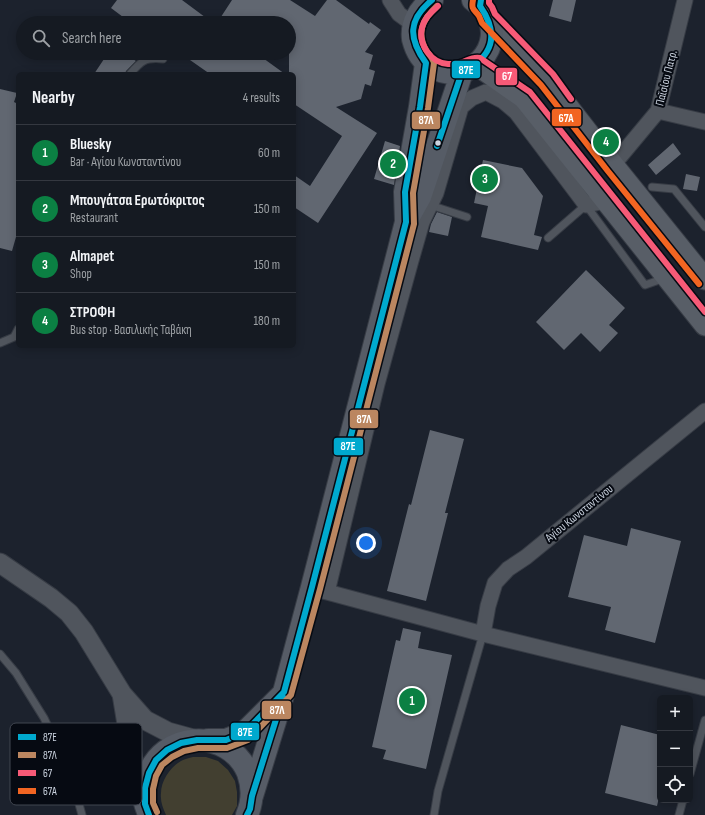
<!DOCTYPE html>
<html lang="en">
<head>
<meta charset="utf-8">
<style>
  :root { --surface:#151a22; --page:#1e232a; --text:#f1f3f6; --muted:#9da1a5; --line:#343840; --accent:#0b8043 }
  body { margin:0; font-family:"Sofia Sans Condensed",sans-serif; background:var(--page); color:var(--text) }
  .controls { position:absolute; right:12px; bottom:12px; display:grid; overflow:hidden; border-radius:6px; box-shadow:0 2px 10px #0003 }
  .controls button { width:36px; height:36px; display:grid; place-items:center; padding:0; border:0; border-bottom:1px solid var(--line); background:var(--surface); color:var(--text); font:20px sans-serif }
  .you { position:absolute; left:366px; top:543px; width:14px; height:14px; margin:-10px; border:3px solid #fff; border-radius:50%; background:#1a73e8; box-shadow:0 0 0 6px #1a73e833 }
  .badge { display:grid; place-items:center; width:26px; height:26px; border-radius:50%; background:var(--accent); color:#fff; font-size:13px; font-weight:700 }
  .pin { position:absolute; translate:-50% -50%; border:2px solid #fff; box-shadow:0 1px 4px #0006 }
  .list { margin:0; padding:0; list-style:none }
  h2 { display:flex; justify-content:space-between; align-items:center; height:52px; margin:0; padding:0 16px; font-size:17px }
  h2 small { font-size:13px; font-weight:400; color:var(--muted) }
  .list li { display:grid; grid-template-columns:26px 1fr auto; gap:12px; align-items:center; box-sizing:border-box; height:56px; padding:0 16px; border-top:1px solid var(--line) }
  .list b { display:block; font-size:15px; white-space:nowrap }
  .list p { margin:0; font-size:13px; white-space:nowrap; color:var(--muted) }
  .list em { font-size:13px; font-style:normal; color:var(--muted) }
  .icon { flex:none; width:22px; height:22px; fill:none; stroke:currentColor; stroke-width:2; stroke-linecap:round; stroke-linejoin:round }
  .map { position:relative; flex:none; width:705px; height:815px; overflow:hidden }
  .search { position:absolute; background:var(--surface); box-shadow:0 2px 10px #0003; left:16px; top:16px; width:280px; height:44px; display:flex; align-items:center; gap:10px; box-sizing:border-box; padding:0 14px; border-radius:22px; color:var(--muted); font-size:15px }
  .panel { position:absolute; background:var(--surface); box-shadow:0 2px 10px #0003; left:16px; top:72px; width:280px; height:276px; border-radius:6px }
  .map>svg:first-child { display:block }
</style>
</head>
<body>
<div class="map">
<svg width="705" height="815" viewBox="0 0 705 815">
  <rect width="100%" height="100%" fill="#1c222d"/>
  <!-- green -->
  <path fill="#423f30" d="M193,757h13l12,4 10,9 7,11 2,11v14l-5,9h-66c-3,-7 -6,-14 -5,-22 0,-12 9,-26 20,-32 3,-2 8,-3 12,-4z"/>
  <!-- building -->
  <path fill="#616771" d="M117,0h65l31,23h-82l-20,-15z
    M232,0h58l25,16 12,-16h9l33,24 1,-2 11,8 -16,22 8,3 -4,14 6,2 -4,15 -6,-2 -4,15 -25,8 41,26 -59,90 -24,-16v-32l16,11 32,-50 -48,-32v-30h-5v-51h-72z
    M553,0h23l-5,22 -22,-6z
    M108,53h16l12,8 -10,10 -1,3h-31z
    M180,53h76l29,21h-75z
    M0,89l17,4 -3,9 4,2v126l-6,21 -12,-3z
    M385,141l15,5 -6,39 -20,-6z
    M673,143l8,11 -25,21 -8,-10z
    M483,160l39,8 21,28 -9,39 8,2 -4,13 -57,-13 7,-31 -14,-3z
    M686,174l14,3 -3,14 -14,-2z
    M437,212l15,5 -4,19 -19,-4 2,-8z
    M586,270l39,38 -16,17 9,8 -18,19 -19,-19 -17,17 -28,-28z
    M430,430l34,9 -19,74h3l-22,88 -39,-10 22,-87 2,1z
    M631,528l50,13 -26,102 -50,-13 6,-23 -43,-10 16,-62 43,11z
    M403,628l18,4 -3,16 34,7 -26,114 -43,-10 3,-9 -14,-3 24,-107 4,1z
    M621,725l39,10v58l-3,13 -52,-13z"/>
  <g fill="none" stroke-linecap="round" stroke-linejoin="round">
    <defs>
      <path id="service" d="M130,74c11,-13 15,-17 33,-15
        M652,187l22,2 31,38
        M430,205l37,12
        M548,238l38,-33 59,80 20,-7
        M0,343l14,-6 4,-8
        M0,654l16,19 28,45 27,57 11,40
        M690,774l15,-54
        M434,815l4,-24 45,-157
        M679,815l4,-15"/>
      <path id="minor" d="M390,0l9,14 15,11
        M658,111l47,11
        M613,165l45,-54 27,-111
        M317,589l10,3 156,42 222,54
        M327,592l50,-208 33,-120 12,-42 14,-29 25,-86 11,-9 14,-6 17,9 13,11 70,93 20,-4
        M483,634l5,-28 7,-23 13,-14 18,-12 179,-146"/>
      <path id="tertiary" d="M0,563l51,35 18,15 15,19 38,62 23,26 23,12 29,8
        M122,694l15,91 8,18"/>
      <path id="secondary" d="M488,18l59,62 66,85 92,114
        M477,65l47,33 181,227"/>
      <path id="primary" d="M432,0c-13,9 -21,23 -19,39 3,12 8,21 18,27 36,24 79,-21 53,-56 -3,-4 -7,-7 -11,-10
        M406,222l-1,-30 15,-85 6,-44
        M208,740h18l18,-7 37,-37
        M252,796l32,-104 28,-105 94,-365 14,-25 42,-125
        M149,815c-1,-4 -3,-8 -4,-12 -1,-8 0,-16 2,-24 13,-49 82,-52 101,-6 5,14 5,28 -1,42"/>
    </defs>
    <!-- service casing -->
    <use href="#service" stroke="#373c45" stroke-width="9"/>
    <!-- minor casing -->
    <use href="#minor" stroke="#373c45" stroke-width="17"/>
    <!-- tertiary casing -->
    <use href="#tertiary" stroke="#373c45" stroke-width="21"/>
    <!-- secondary casing -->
    <use href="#secondary" stroke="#373c45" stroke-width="23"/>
    <!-- primary casing -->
    <use href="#primary" stroke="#373c45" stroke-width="24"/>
    <!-- service -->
    <use href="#service" stroke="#50555d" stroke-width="7"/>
    <!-- minor -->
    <use href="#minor" stroke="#50555d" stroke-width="15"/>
    <!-- tertiary -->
    <use href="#tertiary" stroke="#50555d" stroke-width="19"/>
    <!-- secondary -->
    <use href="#secondary" stroke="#585e67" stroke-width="21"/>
    <!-- primary -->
    <use href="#primary" stroke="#565c66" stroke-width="22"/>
    <defs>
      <path id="bus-1" d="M437,146l25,-74c31,-15 38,-37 18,-66l1,-6
        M149,815l-4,-11v-16l4,-15 7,-13 11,-10 14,-7 16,-3h29l18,-7 40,-41 28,-105 94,-365 -1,-30 15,-85 6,-44c-18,-25 -18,-43 6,-63
        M247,815l3,-6 2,-13 31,-99"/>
      <path id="bus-2" d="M157,812l-4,-9v-14l3,-13 6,-11 10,-8 12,-6 14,-3h29l21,-8 43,-45 29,-106 94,-365 -1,-31 15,-85 6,-45c-1,-5 -5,-8 -8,-13 -10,-18 -3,-31 11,-44"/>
      <path id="bus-3" d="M489,1v2l3,4 3,7 58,60 18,25
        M438,6c-7,7 -14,12 -16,22 -4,16 9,35 26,36 3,0 8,1 12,-1 7,-2 13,-7 20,-5l50,34 175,220"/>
      <path id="bus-4" d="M473,0c-2,10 1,9 6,16 1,2 2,5 3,7l59,62 66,85 92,114"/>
    </defs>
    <!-- bus-1 casing -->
    <use href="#bus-1" stroke="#060a12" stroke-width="9"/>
    <!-- bus-2 casing -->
    <use href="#bus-2" stroke="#060a12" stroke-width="9"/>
    <!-- bus-3 casing -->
    <use href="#bus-3" stroke="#060a12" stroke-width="9"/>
    <!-- bus-4 casing -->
    <use href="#bus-4" stroke="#060a12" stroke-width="9"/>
    <!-- bus-1 -->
    <use href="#bus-1" stroke="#00a9ce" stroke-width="6"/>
    <!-- bus-2 -->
    <use href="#bus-2" stroke="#bb8660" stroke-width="6"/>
    <!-- bus-3 -->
    <use href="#bus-3" stroke="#f75a77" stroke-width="6"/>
    <!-- bus-4 -->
    <use href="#bus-4" stroke="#f26522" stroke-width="6"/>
  </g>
  <!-- markers -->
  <circle fill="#cbd3df" stroke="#060a12" stroke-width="1.5" cx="438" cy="143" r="3.5"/>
  <g text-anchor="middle" stroke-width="4" stroke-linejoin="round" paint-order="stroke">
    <!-- street labels -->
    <g font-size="12" fill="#cbd3df" stroke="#060a12">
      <text transform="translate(666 78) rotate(-76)" y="4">Παϊσίου Πατρ.</text>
      <text transform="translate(579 513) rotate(-39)" y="4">Αγίου Κωνσταντίνου</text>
    </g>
  </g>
  <!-- legend -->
  <rect x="10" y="723" width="132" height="82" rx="6" fill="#060a12" stroke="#414650" stroke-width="1"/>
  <rect x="18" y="734" width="18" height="6" fill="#00a9ce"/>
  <rect x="18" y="752" width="18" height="6" fill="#bb8660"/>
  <rect x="18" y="770" width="18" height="6" fill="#f75a77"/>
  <rect x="18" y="788" width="18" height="6" fill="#f26522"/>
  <g font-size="11" fill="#cbd3df">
    <text x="43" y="741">87Ε</text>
    <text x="43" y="759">87Λ</text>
    <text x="43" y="777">67</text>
    <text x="43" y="795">67Α</text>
  </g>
  <g stroke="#060a12" stroke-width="1.5">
    <rect x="451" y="60" width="30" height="19" rx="4" fill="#00a9ce"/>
    <rect x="495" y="67" width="23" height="19" rx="4" fill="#f75a77"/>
    <rect x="551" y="108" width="31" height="19" rx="4" fill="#f26522"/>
    <rect x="411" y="111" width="30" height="19" rx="4" fill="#bb8660"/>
    <rect x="349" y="409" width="30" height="20" rx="4" fill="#bb8660"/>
    <rect x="333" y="437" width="31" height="19" rx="4" fill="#00a9ce"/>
    <rect x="261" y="700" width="31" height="20" rx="4" fill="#bb8660"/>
    <rect x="230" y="722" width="30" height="19" rx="4" fill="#00a9ce"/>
  </g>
  <g font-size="11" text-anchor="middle" font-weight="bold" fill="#fff">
    <text x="466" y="74">87Ε</text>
    <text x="507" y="80">67</text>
    <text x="566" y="122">67Α</text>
    <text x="426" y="124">87Λ</text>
    <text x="364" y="423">87Λ</text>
    <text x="348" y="450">87Ε</text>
    <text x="277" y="714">87Λ</text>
    <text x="245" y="736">87Ε</text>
  </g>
</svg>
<div class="controls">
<button>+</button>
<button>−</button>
<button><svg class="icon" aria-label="locate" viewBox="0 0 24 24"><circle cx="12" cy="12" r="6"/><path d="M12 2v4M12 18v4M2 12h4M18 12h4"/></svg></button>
</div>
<div class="you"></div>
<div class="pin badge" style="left:412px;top:701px">1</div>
<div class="pin badge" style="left:393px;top:164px">2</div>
<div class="pin badge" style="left:485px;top:179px">3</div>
<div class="pin badge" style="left:606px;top:142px">4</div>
<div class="search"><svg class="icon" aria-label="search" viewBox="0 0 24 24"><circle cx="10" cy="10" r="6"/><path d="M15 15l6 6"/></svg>Search here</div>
<section class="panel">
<h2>Nearby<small>4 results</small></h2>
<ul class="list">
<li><span class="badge">1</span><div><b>Bluesky</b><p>Bar · Αγίου Κωνσταντίνου</p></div><em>60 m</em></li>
<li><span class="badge">2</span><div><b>Μπουγάτσα Ερωτόκριτος</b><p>Restaurant</p></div><em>150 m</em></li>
<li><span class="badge">3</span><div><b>Almapet</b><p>Shop</p></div><em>150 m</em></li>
<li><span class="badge">4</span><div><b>ΣΤΡΟΦΗ</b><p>Bus stop · Βασιλικής Ταβάκη</p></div><em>180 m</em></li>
</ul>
</section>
</div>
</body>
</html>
